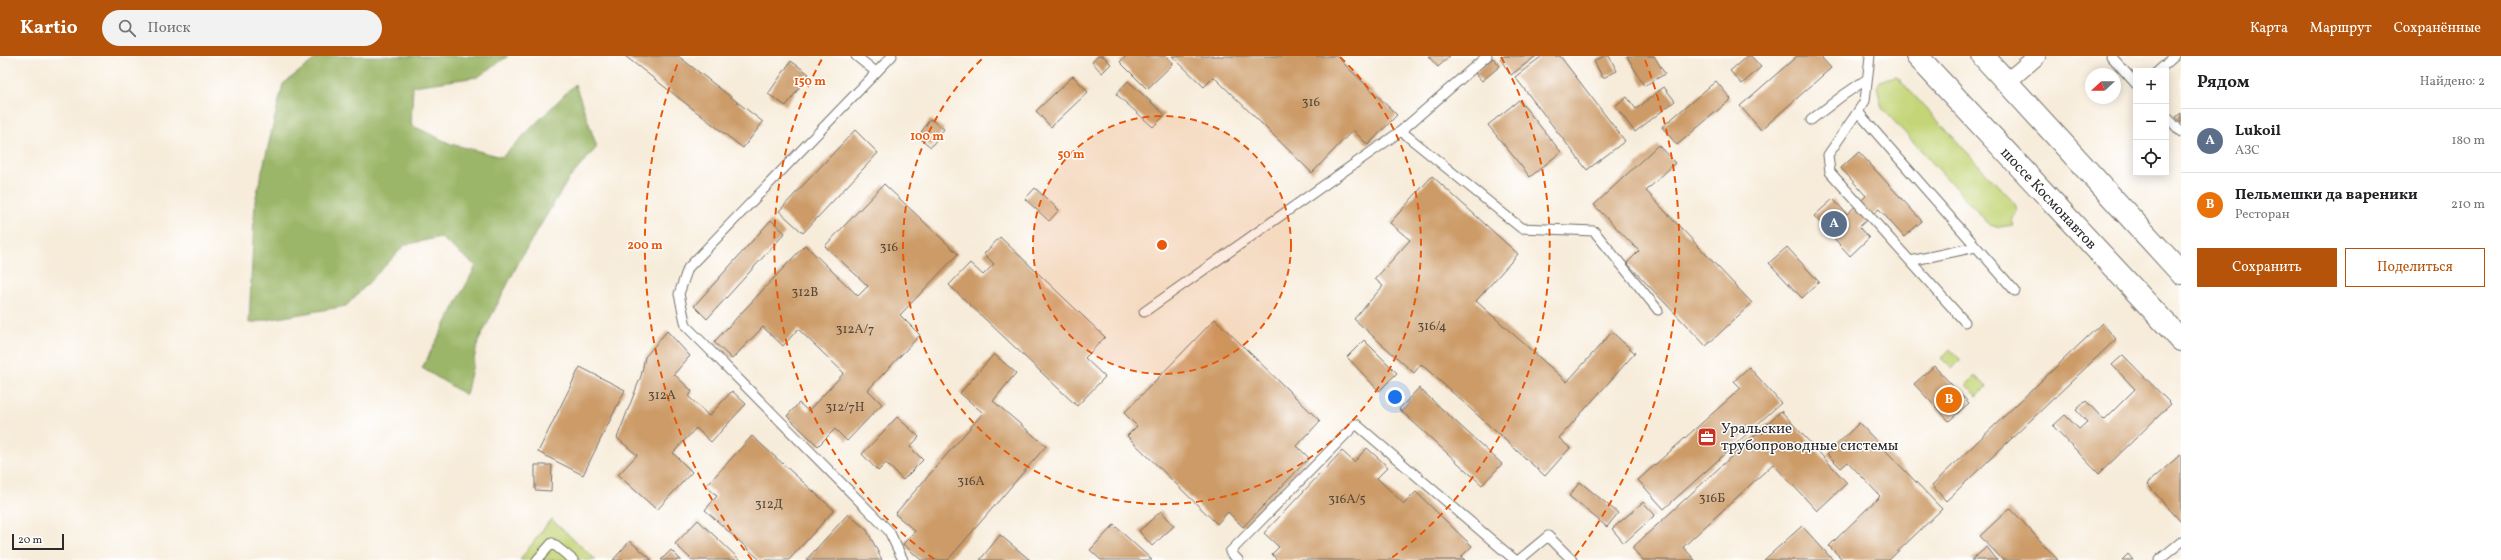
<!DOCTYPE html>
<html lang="ru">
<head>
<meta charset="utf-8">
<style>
  :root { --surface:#fff; --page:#f2f2f2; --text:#202124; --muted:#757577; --line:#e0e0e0; --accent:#b45309 }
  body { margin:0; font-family:Vollkorn,serif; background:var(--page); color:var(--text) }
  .controls { position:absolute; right:12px; top:12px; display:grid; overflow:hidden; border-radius:0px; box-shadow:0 2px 10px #0003 }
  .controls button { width:36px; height:36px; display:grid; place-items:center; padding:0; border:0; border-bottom:1px solid var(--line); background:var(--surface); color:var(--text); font:20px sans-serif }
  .compass { position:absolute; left:2085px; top:12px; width:36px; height:36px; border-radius:50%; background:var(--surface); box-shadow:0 2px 10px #0003; rotate:249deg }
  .scale { position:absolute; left:12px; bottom:10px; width:52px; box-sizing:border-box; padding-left:4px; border:2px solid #2b2b2b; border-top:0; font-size:11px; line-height:14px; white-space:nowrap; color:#2b2b2b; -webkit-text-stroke:3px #fff; paint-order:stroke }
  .you { position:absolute; left:1395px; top:341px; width:14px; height:14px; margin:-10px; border:3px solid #fff; border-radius:50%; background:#1a73e8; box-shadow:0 0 0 6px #1a73e833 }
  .badge { display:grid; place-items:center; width:26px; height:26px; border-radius:50%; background:var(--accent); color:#fff; font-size:13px; font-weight:700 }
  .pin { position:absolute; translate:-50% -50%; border:2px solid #fff; box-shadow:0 1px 4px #0006 }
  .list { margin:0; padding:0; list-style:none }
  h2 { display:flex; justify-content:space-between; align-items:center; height:52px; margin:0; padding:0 16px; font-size:17px }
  h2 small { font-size:13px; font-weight:400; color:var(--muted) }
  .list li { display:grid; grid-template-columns:26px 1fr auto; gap:12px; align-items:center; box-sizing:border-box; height:64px; padding:0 16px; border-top:1px solid var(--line) }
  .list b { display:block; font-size:15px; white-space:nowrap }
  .list p { margin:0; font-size:13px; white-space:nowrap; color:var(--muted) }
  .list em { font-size:13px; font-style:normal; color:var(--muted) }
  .actions { display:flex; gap:8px; padding:12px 16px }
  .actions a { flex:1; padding:9px 0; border:1px solid var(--accent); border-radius:0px; text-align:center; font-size:14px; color:var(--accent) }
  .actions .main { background:var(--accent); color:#fff }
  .icon { flex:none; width:22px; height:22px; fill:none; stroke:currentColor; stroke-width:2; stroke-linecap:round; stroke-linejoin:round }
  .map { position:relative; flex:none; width:2181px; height:504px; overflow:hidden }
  header { display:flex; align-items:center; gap:24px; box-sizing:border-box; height:56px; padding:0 20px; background:var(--accent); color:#fff }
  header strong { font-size:19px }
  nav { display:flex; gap:22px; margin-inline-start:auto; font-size:14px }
  .search { width:280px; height:36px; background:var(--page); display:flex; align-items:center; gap:10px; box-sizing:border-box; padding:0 14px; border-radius:22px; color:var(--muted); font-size:15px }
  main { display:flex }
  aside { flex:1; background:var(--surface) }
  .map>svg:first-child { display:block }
</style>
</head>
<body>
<header>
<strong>Kartio</strong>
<div class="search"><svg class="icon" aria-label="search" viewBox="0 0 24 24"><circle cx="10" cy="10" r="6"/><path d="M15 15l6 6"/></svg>Поиск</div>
<nav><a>Карта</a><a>Маршрут</a><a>Сохранённые</a></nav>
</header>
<main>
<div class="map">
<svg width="2181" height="504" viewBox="0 0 2181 504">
  <rect width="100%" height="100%" fill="#fff"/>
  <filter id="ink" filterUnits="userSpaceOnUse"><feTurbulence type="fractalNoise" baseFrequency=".025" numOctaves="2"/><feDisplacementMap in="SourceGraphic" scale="8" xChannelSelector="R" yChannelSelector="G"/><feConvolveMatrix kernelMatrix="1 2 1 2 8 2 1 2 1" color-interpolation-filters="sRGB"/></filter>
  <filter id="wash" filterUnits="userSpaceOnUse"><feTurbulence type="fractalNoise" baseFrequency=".012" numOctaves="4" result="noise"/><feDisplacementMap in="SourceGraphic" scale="16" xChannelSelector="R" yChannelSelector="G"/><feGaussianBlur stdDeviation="0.9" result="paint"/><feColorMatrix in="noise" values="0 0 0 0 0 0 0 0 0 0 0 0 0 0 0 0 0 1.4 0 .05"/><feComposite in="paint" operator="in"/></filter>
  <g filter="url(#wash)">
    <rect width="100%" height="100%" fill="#f7ecda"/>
    <!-- green -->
    <path fill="#c4d578" stroke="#788052" d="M1897,21l118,127 2,6 -5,11 2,4 -15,2 -12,-5 -105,-114 -5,-21 3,-6z
      M1950,293l11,11 -9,9 -11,-11z
      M1975,320l11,11 -9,9 -11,-11z
      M551,463l45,41h-76z"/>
    <!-- forest -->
    <path fill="#9bb668" stroke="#63704a" d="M319,0h189l-30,21 -65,9 -2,39 40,19 51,13 73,-73 22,63 -29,33 -45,74 -45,88 -12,53 -44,-27 54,-102 -36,-29 -35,8 -59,61 -97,17 6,-122 28,-117z"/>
    <g id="blocks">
      <!-- building -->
      <path fill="#cc9b67" d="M625,0h53l85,66 -20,26z
        M1098,0h5l8,8 -9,9 -10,-11z
        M1126,0h40l7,8 -26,25 -27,-27z
        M1172,0h164l61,59 -29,30 -15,-15 -41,43 -98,-96 -10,10z
        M1428,0h22l-12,11z
        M1504,0h32l-25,19 -11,-16z
        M1542,0h18l65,85 -38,29 -72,-93z
        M1604,0h5l8,15 -14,7 -9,-17z
        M1627,0h27l11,18 -21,12z
        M1747,0h4l10,11 -19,17 -12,-13z
        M1797,0h23l11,12 -70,62 -21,-24z
        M1493,2l7,8 -18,15 -7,-8z
        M791,5l18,13 -23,32 -18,-12z
        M1073,20l15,16 -37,35 -15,-16z
        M1128,25l37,34 -12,12 -37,-33z
        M1716,25l15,18 -54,46 -15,-18z
        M1664,31l11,14 -40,31 -20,-26 12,-9 9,12z
        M1519,44l42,52 -31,25 -42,-52z
        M2181,57v10l-5,-6z
        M930,63l14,10 -13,18 -13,-10z
        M855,74l23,23 -75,80 -24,-22z
        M1658,89l17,18 -29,28 106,112 -46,43 -79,-83 12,-12 -45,-46z
        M1859,96l63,69 -18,16 -25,-28 -20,18 10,11 -19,18 -36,-40 19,-17 14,15 19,-18 -25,-28z
        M1432,120l86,78 -42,47 91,81 45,-50 23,21 -76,85 11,10 -25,28 -124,-112 -7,9 -60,-54 29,-33 -8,-7 35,-39 -20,-17z
        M884,128l74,70 -58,61 20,20 -52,55 14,14 -35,37 -12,-12 -17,17 -31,-30 12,-13 9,8 36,-38 -46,-44 -15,17 -20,-19 -31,32 -18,-17 91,-97 53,51 10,-10 -43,-40z
        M1035,132l24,22 -10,11 -24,-22z
        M771,164l14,13 -78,86 -13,-13z
        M1000,181l105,100 -20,21 20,19 -28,29 -128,-121 21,-22 13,12 11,-11 -10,-10z
        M1787,191l32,35 -17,16 -33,-35z
        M1215,263l105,102 -23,25 12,12 -66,69 -15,-15 -11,12 -90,-88 10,-10 -13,-13z
        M2102,267l14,16 -170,162 -14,-16z
        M667,275l23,25 -16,18 18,17 -3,6 20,19 23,-25 14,13 -35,38 -15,-14 -23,25 19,19 -35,38 -39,-35 19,-20 -20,-17 24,-62 4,-19z
        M1364,284l33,33 -18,18 -32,-34z
        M994,298l22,19 -23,28 53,45 -98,114h-27l-18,-16 12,-13 -20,-17 88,-101 -23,-20z
        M2123,299l48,49 -72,70 -46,-48 12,-11 14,14 8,-7 -11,-12 10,-9 18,19 31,-31 -23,-24z
        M1934,310l35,37 -20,18 -35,-37z
        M580,311l45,23 -42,85 -45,-23z
        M1749,311l32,36 -117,106 -26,-29 103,-92 -7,-7z
        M1419,332l83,76 -20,21 -83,-76z
        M1781,355l66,72 -30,28 -44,-47 -90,83 12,13h-52l-11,-12z
        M897,361l22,20 -9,10 13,13 -20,20 -17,-17 -8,8 -16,-17z
        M1859,367l83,86 -53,51h-46l-14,-14 51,-50 -32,-34 -7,6 -14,-14z
        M752,380l82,74 -45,50h-29l-55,-50 12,-14 -11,-10z
        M1367,392l21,19 -11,11 27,26 12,-12 56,54 -11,11 4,3h-188l-5,-6 7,-7 -15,-14 78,-82 12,11z
        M2181,398v68l-34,-38z
        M535,409h17l-1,26 -16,-1z
        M1580,426l38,31 -11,14 -38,-31z
        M1643,446l12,13 -31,28 -12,-14z
        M2010,452l48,52h-55l-23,-24z
        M1161,455l13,15 -22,20 -13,-15z
        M848,458l19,16 15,30h-76z
        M698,464l42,40h-48l-17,-16z
        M1114,469l38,35h-51l-11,-10z
        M1802,470l31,34h-69z
        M1000,479l30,25h-50z
        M630,485l22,19h-39z
        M1987,491l10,13h-26z
        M671,494l10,10h-20z
        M2128,498l5,6h-11z"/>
    </g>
  </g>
  <g filter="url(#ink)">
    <use href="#blocks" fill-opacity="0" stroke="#726f68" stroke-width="1"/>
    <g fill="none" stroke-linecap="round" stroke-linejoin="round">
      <defs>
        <path id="lane" d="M856,0l20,16
          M892,0l-204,212 -9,26 7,32 203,205 14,29
          M1487,0l-86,75 120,97 73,3 64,79
          M1870,0l-5,45 -37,54 2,17 135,150
          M2111,0l25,28
          M2158,15l17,-15
          M1858,56l157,179
          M2166,60l15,16
          M1811,64l31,-24 25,-17
          M1910,205l66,-14
          M1144,256l257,-181
          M537,504l15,-17 21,17
          M1238,504l-8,-8 126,-128 159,136
          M1519,504l29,-24 24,24
          M2159,504l22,-18"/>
        <path id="street" d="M2007,26l30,-26"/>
        <path id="primary" d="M1917,0l264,284
          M1983,0l198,217"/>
      </defs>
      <!-- lane casing -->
      <use href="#lane" stroke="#726f68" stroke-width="11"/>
      <!-- street casing -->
      <use href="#street" stroke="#726f68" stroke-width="19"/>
      <!-- primary casing -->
      <use href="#primary" stroke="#726f68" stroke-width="24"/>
      <!-- lane -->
      <use href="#lane" stroke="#fff" stroke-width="9"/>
      <!-- street -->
      <use href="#street" stroke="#fff" stroke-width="17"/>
      <!-- primary -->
      <use href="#primary" stroke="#fff" stroke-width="22"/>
    </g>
  </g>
  <!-- distance rings -->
  <circle cx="1162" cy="189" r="129" fill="#e8590c" fill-opacity=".12"/>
  <g fill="none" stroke="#e8590c" stroke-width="2" stroke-dasharray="7 5">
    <circle cx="1162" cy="189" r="129"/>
    <path d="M1340 1A259 259 0 1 1 984 1"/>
    <path d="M934 503A388 388 0 0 1 823 1M1501 1A388 388 0 0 1 1390 503"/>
    <path d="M752 504A517 517 0 0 1 679 4M1645 4A517 517 0 0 1 1572 504"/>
  </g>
  <!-- icons -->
  <defs>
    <symbol id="office-square" viewBox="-11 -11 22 22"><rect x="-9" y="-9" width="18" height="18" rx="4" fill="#c8321e" stroke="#fff"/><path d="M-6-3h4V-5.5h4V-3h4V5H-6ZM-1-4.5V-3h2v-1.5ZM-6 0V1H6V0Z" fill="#fff"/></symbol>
  </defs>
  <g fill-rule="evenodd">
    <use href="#office-square" x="1696" y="370" width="22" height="22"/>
  </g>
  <g text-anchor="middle" stroke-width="3" stroke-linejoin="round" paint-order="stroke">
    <!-- number labels -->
    <g font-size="13" fill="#53473a">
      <text x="1311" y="50">316</text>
      <text x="889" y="195">316</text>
      <text x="805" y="240">312В</text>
      <text x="1432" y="274">316/4</text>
      <text x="855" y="277">312А/7</text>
      <text x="662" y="343">312А</text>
      <text x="845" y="355">312/7Н</text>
      <text x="971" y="429">316А</text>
      <text x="1712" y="446">316Б</text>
      <text x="1347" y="447">316А/5</text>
      <text x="769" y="452">312Д</text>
    </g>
    <!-- street labels -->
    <g font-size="15" fill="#2b2b2b" stroke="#fff">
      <text transform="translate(2049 142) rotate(47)" y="5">шоссе Космонавтов</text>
    </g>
    <!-- poi labels -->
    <g font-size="15" fill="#2b2b2b" stroke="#fff" text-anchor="start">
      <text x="1721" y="377">Уральские<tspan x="1721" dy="17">трубопроводные системы</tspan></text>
    </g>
  </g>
  <circle cx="1162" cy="189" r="6" fill="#e8590c" stroke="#fff" stroke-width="2"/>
  <g font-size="12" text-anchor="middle" font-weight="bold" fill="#e8590c" stroke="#fff" stroke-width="3" stroke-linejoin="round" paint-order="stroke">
    <text x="810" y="29">150 m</text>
    <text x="927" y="84">100 m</text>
    <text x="1071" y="102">50 m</text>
    <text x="645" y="193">200 m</text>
  </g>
</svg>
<div class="controls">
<button>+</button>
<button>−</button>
<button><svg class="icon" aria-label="locate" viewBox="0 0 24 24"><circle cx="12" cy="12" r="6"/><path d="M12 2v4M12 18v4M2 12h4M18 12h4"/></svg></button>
</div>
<svg class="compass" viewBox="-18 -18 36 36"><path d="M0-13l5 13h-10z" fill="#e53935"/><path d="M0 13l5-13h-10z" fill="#757577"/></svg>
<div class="scale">20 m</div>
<div class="you"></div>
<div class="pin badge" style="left:1834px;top:168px;background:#5c6f8a">A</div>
<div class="pin badge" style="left:1949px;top:344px;background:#e8710a">B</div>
</div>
<aside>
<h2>Рядом<small>Найдено: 2</small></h2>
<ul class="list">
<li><span class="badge" style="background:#5c6f8a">A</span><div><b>Lukoil</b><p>АЗС</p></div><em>180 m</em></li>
<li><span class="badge" style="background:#e8710a">B</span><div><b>Пельмешки да вареники</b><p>Ресторан</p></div><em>210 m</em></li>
</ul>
<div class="actions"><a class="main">Сохранить</a><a>Поделиться</a></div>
</aside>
</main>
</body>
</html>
